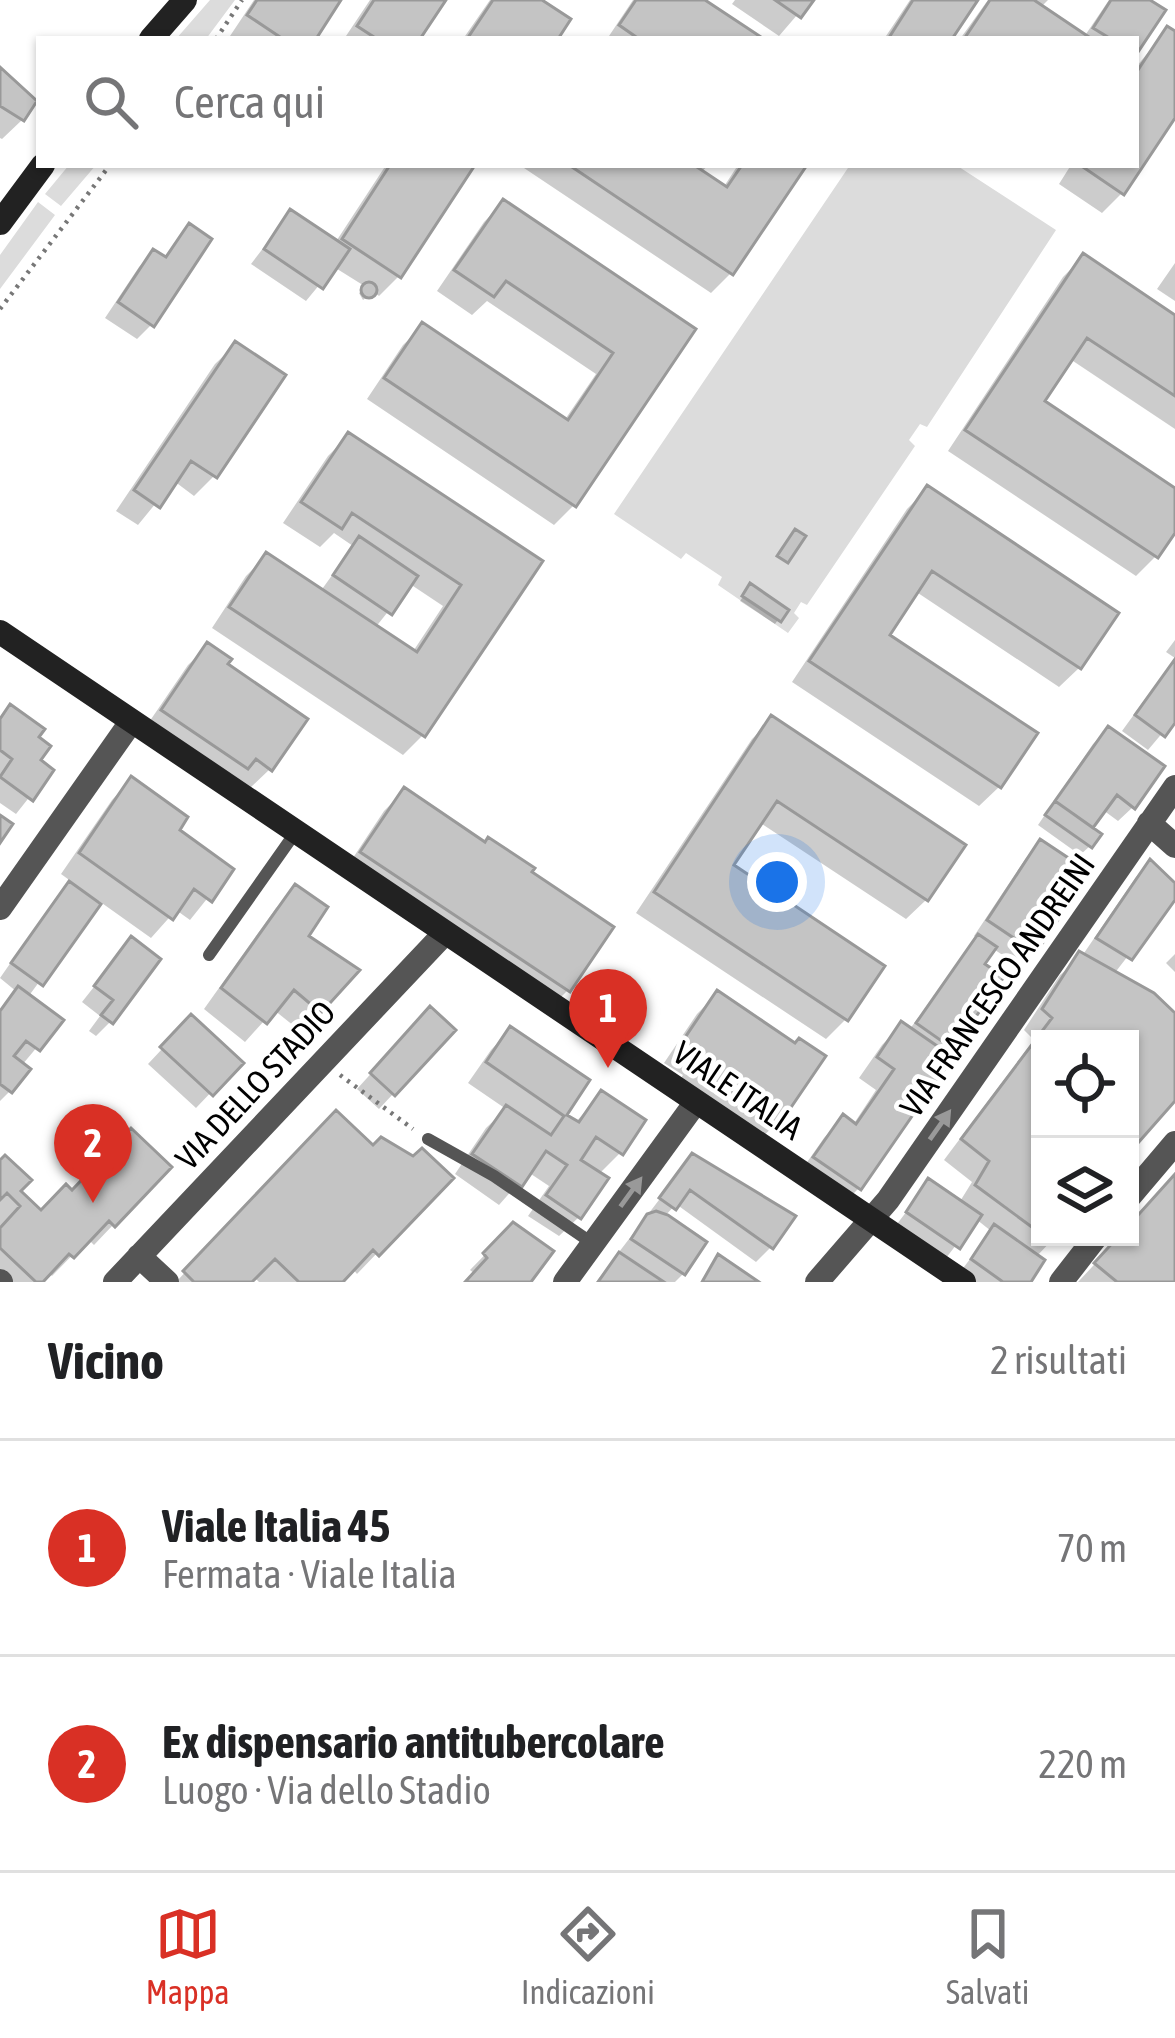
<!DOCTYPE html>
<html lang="it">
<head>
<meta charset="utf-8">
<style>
  :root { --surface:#fff; --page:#f2f2f2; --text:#202124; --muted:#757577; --line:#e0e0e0; --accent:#d93025 }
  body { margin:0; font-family:"Asap Condensed",sans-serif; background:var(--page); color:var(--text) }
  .controls { position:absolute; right:36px; bottom:36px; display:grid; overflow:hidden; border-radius:0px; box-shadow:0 3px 9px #0004 }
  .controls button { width:108px; height:108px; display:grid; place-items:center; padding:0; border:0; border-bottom:3px solid var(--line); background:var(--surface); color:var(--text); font:60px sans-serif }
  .you { position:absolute; left:777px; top:882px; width:42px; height:42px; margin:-30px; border:9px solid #fff; border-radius:50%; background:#1a73e8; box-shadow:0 0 0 18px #1a73e833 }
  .badge { display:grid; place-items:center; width:78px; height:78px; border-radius:50%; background:var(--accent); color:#fff; font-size:39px; font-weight:700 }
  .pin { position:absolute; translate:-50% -99px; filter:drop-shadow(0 3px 6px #0008) }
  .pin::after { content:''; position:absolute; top:63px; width:42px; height:36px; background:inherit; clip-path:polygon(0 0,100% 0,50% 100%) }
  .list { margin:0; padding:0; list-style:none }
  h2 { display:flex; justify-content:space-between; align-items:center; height:156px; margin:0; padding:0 48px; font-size:51px }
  h2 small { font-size:39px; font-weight:400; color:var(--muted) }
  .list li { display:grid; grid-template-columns:78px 1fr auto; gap:36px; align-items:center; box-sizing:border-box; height:216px; padding:0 48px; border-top:3px solid var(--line) }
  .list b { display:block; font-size:45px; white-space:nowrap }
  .list p { margin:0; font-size:39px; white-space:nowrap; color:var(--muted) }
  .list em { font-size:39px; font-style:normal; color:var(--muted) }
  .icon { flex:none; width:66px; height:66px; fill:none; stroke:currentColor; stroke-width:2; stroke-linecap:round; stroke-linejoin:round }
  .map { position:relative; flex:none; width:1175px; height:1282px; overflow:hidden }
  .search { position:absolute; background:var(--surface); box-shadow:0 3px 9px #0004; left:36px; right:36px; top:36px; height:132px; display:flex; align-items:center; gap:30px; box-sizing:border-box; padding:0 42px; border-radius:0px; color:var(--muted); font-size:45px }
  .sheet { height:588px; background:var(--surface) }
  nav { display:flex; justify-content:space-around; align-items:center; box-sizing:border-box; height:168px; border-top:3px solid var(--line); background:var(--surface); font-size:33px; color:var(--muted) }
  nav a { display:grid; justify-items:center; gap:6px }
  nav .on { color:var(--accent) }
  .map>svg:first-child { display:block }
</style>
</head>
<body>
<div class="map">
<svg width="1175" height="1282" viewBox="0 0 1175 1282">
  <rect width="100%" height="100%" fill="#fff"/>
  <!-- green -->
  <path fill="#dcdcdc" d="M210,0h25l-29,39h-30z
    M69,165h27l-35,41 -16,-12z
    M850,165h106l100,65 -129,197 -7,-3 -11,16 6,6 -108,159 -6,-3 -7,11 5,5 -11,15 -70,-48 4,-8 -36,-24 -5,6 -67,-45z
    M38,202l17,13 -55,74v-34z"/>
  <!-- shadow -->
  <path fill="#0003" fill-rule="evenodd" d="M254,0h84l-26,39h-78l-4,-3z
    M370,0h72l-26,39h-72z
    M490,0h47l17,39h-91z
    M633,0h67l58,39h-151z
    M735,0h75l-31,36 -47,-32z
    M910,0h65l-26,39h-65z
    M988,0h60l-8,8 44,29 25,-37h36l-9,50v-11h-176z
    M1167,30l8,5v78l-53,80 -20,20 -43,-29 12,-19h65v-98z
    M0,72l22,48 -20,19 -2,-1z
    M386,165h85l-72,111 -20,20 -5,-4 -11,8 -4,-7 7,-6 -32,-20 -28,34 -55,-37 39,-51 45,30z
    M708,165l-7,8 22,15 15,-23h65l-72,108 -20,20 -190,-127z
    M503,203l189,126 -118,176 -20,20 -187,-126 36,-54 20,-19 141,95 32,-47 -109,-73 -15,14 -35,-24 47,-69z
    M189,227l-38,98 -14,14 -32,-21 34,-51 15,-14 9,6z
    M1083,257l92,61v111l-105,-70 -29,43 134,89v36l-19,29 -20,20 -188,-125 115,-174z
    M1175,263v38l-18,-12z
    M235,345l-21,131 -20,20 -20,-15 -36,44 -22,-14 99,-147z
    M348,436l190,126 -115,173 -20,20 -191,-127 34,-52 20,-20 54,36 33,-46 -19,-13 -14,14 -37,-24 45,-67zM410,584l33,22 -31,47 -37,-25z
    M927,489l152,179 -20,19 -144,-96 -29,45 148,98 -35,53 -20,19 -187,-124 115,-173z
    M747,591l38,19 -10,14 -35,-23z
    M1175,640v78l-27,32 -26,-19 53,-73 -9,-6z
    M208,646l62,123 -20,19 -107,-57 45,-66z
    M0,719l35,19 2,23 13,10 -34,43 -16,-11z
    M772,719l154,181 -20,19 -147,-97 -29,44 116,153 -20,20 -190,-126 116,-174z
    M1108,729l25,78 -15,14 -15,-11 -14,19 1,17 -10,9 -42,-30 55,-81z
    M131,780l45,51 54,39 -40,50 -14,-10 -25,28 -52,-37 -71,96 31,24 -37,44 -12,26 -10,10v-91l17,-18 -17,-14 55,-79 17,-17 -11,-8 51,-74z
    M404,791l81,54 83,145 -20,20 -205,-137 41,-62z
    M1041,843l24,37 -31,71 -15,15 -27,-18 -11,16 -30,83 -92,141 -20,20 -43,-30 28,-40 19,-20 10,7 23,-35 -17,-12 23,-33 20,-20 7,5 69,-91 -4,-3 52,-78z
    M1150,863l25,24v8l-61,79 61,43v79l-45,53v-110h-90v198h15l-19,20 5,4 -14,21h-59l-10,-7 33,-44 -15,-12 -33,43 -49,-34 35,-46 30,21 13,-21 -28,-22 90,-120 -10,-10 36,-55 22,-19 54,-79z
    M296,888l23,123 -20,19 -25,-20 -29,32 -41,-33 72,-101z
    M131,940l-21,82 -14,14 -7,-5 11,-15 -18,-14z
    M1175,954v18l-9,-9z
    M717,994l78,52 -18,77 -20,19 -82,-55 8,-12 -19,-12 33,-49z
    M191,1018l48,45 -43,45 -48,-44z
    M415,1025l-22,69 -14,15 -22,-20z
    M510,1030l76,51 -23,34 12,8 26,-29 19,59 -22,22 -19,42 -20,19 -31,-20 21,-30 -21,-14 -29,33 -44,-31 31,-46 20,-19 -38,-26 23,-33z
    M316,1133l57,16 76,29 -92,96 -5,-6 -13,14h-80l-6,-6 -5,6h-72z
    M692,1157l79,90 -15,15 -80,-58 -11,12 18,58 -8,8h-79z
    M0,1164l17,28 23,22 32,-20 96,-27 -74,78 -6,-6 -36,37 -4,-4 -9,10h-39z
    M1175,1176v106h-97l42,-45h10v-11z
    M513,1226l37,26 -23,30h-59l7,-8 -5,-4z"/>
  <!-- building -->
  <path fill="#c4c4c4" stroke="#999" stroke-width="3" d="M257,0h84l-25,39h-33l-36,-24z
    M374,0h72l-26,39h-43l-20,-13z
    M493,0h49l29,19 -13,20h-91z
    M636,0h69l59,39h-125l-20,-14z
    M775,0h39l-13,18z
    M913,0h65l-26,39h-57l-5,-3z
    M990,0h44l58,39h-128z
    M1111,0h39l16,10 -30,45v-16h-25l-18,-11z
    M1167,26l8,5v87l-51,77 -44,-30h56v-92z
    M0,67l37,34 -13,20 -24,-15z
    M390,165h85l-74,113 -59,-39z
    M569,165h125l33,22 15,-22h65l-74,110z
    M503,199l193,130 -120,178 -192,-129 38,-56 146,98 45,-67 -107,-72 -12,16 -40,-27z
    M290,209l60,40 -27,40 -59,-40z
    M189,223l23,16 -58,88 -36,-25 35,-53 13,8z
    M1083,253l92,62v81l-88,-58 -42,63 130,87v45l-17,25 -193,-128z
    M361 290a8 8 0 1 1 16 0a8 8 0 1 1-16 0Z
    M235,341l51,34 -69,103 -26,-17 -31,47 -26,-18z
    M348,432l195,129 -118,176 -196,-130 37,-55 151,100 44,-67 -109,-72 -10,16 -41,-27z
    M927,485l192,128 -38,56 -149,-98 -42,64 148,98 -37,55 -192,-127z
    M795,529l11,7 -18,27 -11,-7z
    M359,536l59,40 -26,39 -59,-40z
    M750,583l39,27 -8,12 -39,-26z
    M207,642l25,17 -4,5 80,55 -36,52 -16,-12 -8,10 -87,-59z
    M1175,659v64l-10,14 -30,-22z
    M10,704l35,25 -6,8 12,9 -10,14 13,10 -21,31 -33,-24 12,-18 -12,-9v-31z
    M771,715l195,130 -38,56 -151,-100 -43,64 151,101 -37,55 -194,-129z
    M1108,726l57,40 -30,43 -18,-14 -24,33 -38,-27z
    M131,776l57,41 -8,13 54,39 -22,33 -18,-13 -21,31 -94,-67z
    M404,787l81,55 3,-5 47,31 -3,4 82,55 -44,65 -210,-140z
    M1055,801l47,33 -10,14 -47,-33z
    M0,815l13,9 -13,19z
    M1040,839l39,26 -10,14 11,8 -44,66 -49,-33z
    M1150,859l25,24v17l-43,60 -36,-22z
    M69,881l32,23 -58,82 -32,-23z
    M295,884l33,23 -19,29 51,34 -39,43 -27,-23 -27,34 -46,-36z
    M978,934l19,13 -12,17 19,13 -51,72 -37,-26z
    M131,936l30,23 -48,65 -12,-9 12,-15 -19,-14z
    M1079,951l75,42 21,20v88l-45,51v-113h-90v194l-65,-48 14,-24 -28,-22 91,-121 -10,-9z
    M18,986l46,34 -24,31 -14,-10 -12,15 17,13 -19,24 -12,-9v-73z
    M717,990l78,53 4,-5 27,18 -47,69 -86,-59 7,-11 -18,-13z
    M430,1006l26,24 -61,66 -25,-23z
    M191,1014l53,49 -31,33 -53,-49z
    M901,1021l52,36 -92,133 -48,-33 30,-43 13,10 38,-55 -17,-12z
    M510,1026l80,54 -23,35 12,7 22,-32 45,30 -23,35 -27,-18 -15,23 28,18 -28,41 -35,-24 21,-30 -21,-14 -24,36 -50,-33 34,-49 45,30 13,-19 -78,-54z
    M336,1110l37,35 8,-8 32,19 9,-8 32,30 -75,78 -6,-6 -30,32h-44l-24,-23 -23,23h-58l-11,-11z
    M131,1128l41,39 -57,60 -6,-6 -35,37 -5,-4 -26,28h-7l-36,-34v-20l20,-22 -13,-13 -7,7v-40l5,-5 27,25 -11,11 20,19 25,-26 6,6z
    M692,1153l104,63 -23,33 -83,-59 -14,20 -17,-12z
    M1175,1174v108h-58l-23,-19 24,-26h12v-13z
    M928,1178l54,37 -22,34 -54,-37z
    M656,1211l12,4 39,27 -22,33 -54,-36 16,-25z
    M513,1222l41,29 -23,31h-66l22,-24 -4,-5z
    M994,1224l51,36 -14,22h-28l-32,-23z
    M619,1252l45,30h-66z
    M718,1254l41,28h-57z"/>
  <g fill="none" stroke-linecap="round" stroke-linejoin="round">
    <!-- path -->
    <path stroke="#777" stroke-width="4.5" stroke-dasharray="3 6" stroke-linecap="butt" d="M216,39l26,-39
      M0,309l110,-144
      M340,1075l73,54"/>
    <!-- lane -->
    <path stroke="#555" stroke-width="12" d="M209,955l86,-122
      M428,1139l66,37 98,67"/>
    <!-- street -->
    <path stroke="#555" stroke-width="24" d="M1149,823l26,23
      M0,908l131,-186
      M1130,1196l45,-53
      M139,1256l28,26
      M0,1281l1,1
      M115,1282l329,-348
      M565,1282l131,-180
      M817,1282l71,-82 287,-413
      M1061,1282l35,-45"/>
    <!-- secondary -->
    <path stroke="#222" stroke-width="24" d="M151,39l34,-39
      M0,223l43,-58
      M0,632l964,650"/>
  </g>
  <!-- one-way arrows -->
  <defs><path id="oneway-solid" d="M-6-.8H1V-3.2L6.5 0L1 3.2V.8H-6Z" transform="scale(3)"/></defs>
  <g fill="#999">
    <use href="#oneway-solid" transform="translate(940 1125) rotate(-55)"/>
    <use href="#oneway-solid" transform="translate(631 1192) rotate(-54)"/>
  </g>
  <g text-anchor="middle" stroke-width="9" stroke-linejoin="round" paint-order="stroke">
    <!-- street labels -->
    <g font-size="33" fill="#000" stroke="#fff">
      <text transform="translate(997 985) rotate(-55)" y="12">VIA FRANCESCO ANDREINI</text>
      <text transform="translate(255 1085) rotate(-47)" y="12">VIA DELLO STADIO</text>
      <text transform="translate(738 1090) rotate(34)" y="12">VIALE ITALIA</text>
    </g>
  </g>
</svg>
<div class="controls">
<button><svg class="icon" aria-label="locate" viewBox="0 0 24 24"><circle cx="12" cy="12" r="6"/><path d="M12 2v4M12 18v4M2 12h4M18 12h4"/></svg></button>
<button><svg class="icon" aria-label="layers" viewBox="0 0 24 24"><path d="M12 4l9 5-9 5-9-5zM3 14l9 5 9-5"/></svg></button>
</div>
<div class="you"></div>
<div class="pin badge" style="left:608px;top:1068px">1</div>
<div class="pin badge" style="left:93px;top:1203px">2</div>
<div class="search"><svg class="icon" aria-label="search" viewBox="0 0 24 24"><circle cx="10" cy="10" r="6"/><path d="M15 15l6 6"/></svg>Cerca qui</div>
</div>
<section class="sheet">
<h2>Vicino<small>2 risultati</small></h2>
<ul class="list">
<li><span class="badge">1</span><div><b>Viale Italia 45</b><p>Fermata · Viale Italia</p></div><em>70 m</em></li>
<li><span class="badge">2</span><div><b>Ex dispensario antitubercolare</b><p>Luogo · Via dello Stadio</p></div><em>220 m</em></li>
</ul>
</section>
<nav>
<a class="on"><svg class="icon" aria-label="map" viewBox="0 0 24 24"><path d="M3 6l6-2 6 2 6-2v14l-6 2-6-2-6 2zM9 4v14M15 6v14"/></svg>Mappa</a>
<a><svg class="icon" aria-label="directions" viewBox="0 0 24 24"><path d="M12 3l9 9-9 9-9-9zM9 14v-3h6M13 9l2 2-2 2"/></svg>Indicazioni</a>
<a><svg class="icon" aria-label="saved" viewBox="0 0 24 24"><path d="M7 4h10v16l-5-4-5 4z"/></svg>Salvati</a>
</nav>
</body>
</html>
